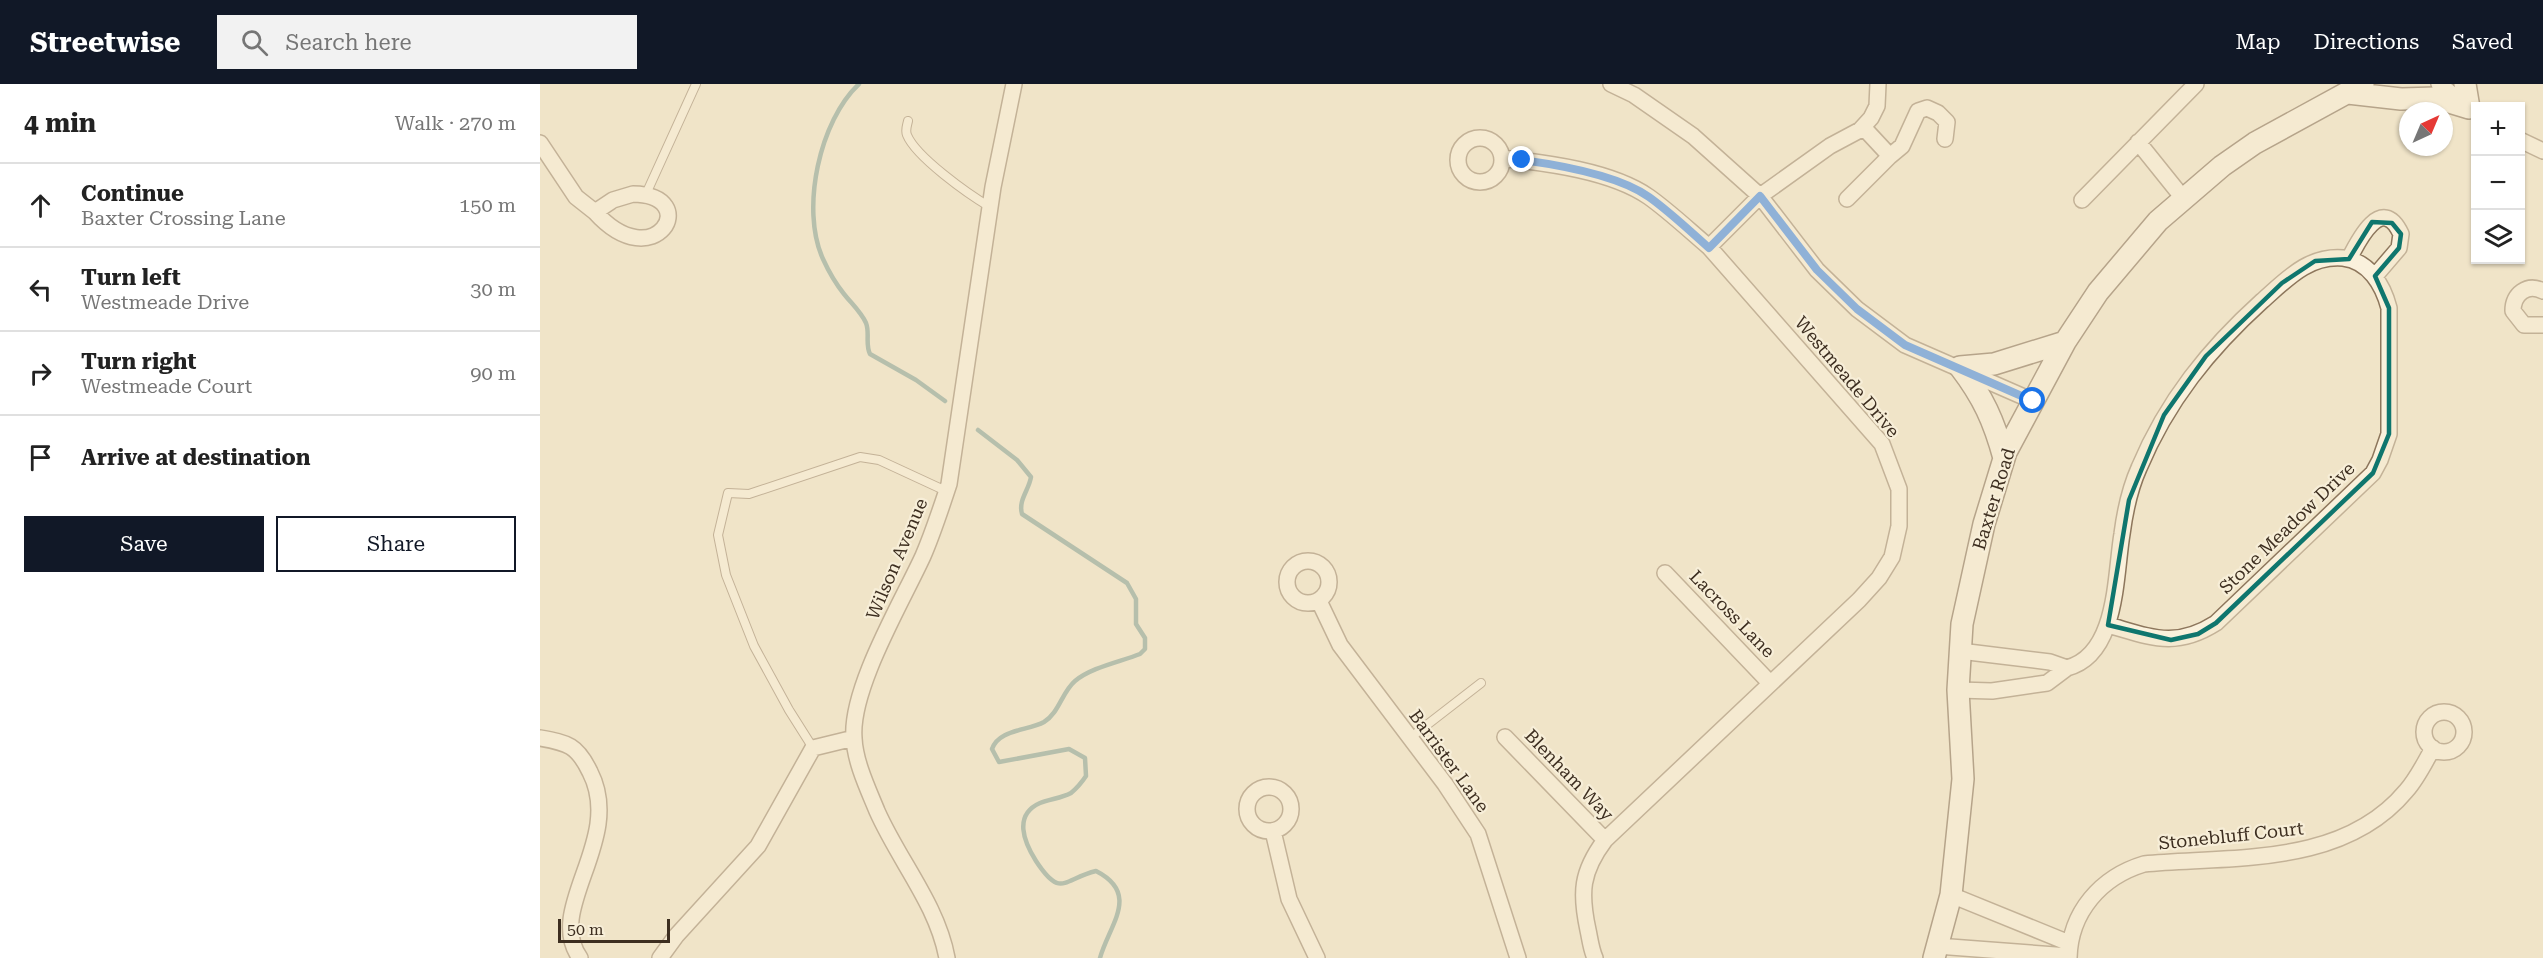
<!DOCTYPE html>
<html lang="en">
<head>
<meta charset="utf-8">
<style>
  :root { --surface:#fff; --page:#f2f2f2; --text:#222; --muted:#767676; --line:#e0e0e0; --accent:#111827 }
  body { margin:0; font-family:"Roboto Serif",serif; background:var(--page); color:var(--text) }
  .controls { position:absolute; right:18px; top:18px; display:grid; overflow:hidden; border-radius:0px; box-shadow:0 2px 4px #0004 }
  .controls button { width:54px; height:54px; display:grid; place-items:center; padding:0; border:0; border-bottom:2px solid var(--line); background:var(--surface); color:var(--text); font:30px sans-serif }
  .compass { position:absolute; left:1859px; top:18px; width:54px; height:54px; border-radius:50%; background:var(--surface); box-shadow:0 2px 4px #0004; rotate:44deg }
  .scale { position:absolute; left:18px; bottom:15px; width:112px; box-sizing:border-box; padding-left:6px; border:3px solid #3d2e20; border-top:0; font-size:16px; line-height:21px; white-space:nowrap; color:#3d2e20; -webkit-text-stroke:4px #f7eed8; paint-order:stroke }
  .stop { position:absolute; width:18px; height:18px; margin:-14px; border:4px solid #1a73e8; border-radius:50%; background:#fff }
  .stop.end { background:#1a73e8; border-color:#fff; box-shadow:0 2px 6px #0008 }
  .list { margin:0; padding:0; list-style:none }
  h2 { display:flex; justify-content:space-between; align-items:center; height:78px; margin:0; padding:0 24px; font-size:26px }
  h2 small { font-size:20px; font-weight:400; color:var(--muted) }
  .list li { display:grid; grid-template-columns:39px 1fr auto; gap:18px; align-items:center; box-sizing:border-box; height:84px; padding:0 24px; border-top:2px solid var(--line) }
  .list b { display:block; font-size:22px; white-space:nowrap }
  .list p { margin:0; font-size:20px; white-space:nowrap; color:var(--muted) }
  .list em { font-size:20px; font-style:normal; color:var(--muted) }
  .actions { display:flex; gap:12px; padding:18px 24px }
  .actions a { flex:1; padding:14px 0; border:2px solid var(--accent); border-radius:0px; text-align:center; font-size:21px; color:var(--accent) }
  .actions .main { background:var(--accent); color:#fff }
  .icon { flex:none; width:33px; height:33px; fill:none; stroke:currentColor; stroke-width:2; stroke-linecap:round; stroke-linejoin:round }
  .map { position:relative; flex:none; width:2003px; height:874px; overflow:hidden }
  header { display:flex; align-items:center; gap:36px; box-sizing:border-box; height:84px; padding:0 30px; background:var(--accent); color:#fff }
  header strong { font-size:28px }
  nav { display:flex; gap:33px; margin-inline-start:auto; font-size:21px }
  .search { width:420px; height:54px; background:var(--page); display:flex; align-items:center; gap:15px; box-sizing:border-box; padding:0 21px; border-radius:0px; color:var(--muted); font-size:22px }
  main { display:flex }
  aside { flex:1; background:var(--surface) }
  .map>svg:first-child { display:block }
</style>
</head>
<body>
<header>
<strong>Streetwise</strong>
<div class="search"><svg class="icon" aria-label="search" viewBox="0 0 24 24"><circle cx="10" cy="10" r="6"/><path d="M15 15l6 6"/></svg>Search here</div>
<nav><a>Map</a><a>Directions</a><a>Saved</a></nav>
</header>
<main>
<aside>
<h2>4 min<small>Walk · 270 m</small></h2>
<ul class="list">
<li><svg class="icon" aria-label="ahead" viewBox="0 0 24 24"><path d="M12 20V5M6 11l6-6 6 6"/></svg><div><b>Continue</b><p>Baxter Crossing Lane</p></div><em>150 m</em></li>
<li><svg class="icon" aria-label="left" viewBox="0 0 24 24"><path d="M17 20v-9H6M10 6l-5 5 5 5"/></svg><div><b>Turn left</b><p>Westmeade Drive</p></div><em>30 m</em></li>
<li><svg class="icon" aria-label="right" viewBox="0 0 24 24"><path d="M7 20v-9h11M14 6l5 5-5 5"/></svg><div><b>Turn right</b><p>Westmeade Court</p></div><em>90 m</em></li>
<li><svg class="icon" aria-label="arrive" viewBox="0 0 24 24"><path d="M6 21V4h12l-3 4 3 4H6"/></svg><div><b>Arrive at destination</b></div></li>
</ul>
<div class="actions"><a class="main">Save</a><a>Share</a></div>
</aside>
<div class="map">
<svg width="2003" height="874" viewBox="0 0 2003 874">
  <rect width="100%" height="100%" fill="#f0e4c8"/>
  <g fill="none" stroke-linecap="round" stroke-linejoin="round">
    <!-- stream -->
    <path stroke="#6f938a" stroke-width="4.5" d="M319,0c-39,36 -59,125 -36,175 5,11 13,25 21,35 7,9 17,18 22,29 4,10 -1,21 4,31l46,26 29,21
      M438,346l39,30 14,17c-2,13 -13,23 -9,37l105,69 9,16v25l9,14v11l-5,5c-20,8 -48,13 -65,27 -13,11 -16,32 -31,41 -16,9 -45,7 -52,27l7,13 70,-13 16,9 1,18c-4,6 -9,12 -15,17 -9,5 -21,6 -31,10 -27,12 -16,39 -4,58 25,38 27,18 60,10 45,23 13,54 4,87"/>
    <defs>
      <path id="service" d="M368,37c-1,5 -3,9 -1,14 9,22 61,59 83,72
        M106,110l50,-110
        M870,654l71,-55
        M273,664l-24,-38 -35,-64 -28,-71 -8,-40 10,-42 21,1 111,-37 19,3 67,31"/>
      <path id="minor" d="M1071,0l23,11 59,41 67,60 57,74 40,39 48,36 128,56
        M1899,0l24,19
        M1323,43l27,29 12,-10 16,-35 9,-3 11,5 9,9 -2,17
        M918 76a22 22 0 1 1 44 0a22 22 0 1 1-44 0Z
        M1980,56l23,11
        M1598,58l45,56
        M0,59l36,54 19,15
        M962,74c45,5 110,13 147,39 21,15 41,34 60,50
        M93,110c71,1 22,85 -38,18l18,-12z
        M1307,115l43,-43
        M1542,116l114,-116
        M1809,175c9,-18 33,-66 52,-25l-2,14 -24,28
        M2003,207c-16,-8 -30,3 -30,20l11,14h19
        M747 498a21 21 0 1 1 42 0a21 21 0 1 1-42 0Z
        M1125,489l105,110
        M779,517l21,44 105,139 33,50 40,124
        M1420,567l90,11 17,6c51,-13 48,-93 55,-134 3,-23 8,-46 17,-66 28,-67 70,-119 123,-167 24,-21 46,-46 81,-43 26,3 40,27 46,50v126l-9,26 -7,13 -157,150c-41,26 -65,14 -108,2
        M1418,606l34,1 55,-8 20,-15
        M1884 648a20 20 0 1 1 40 0a20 20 0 1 1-40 0Z
        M965,653l100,103
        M0,654c28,5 37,7 50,34 35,68 -46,136 -10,186
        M707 725a22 22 0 1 1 44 0a22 22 0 1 1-44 0Z
        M733,747l16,68 28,59
        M1411,811l118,48
        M1397,862l132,10
        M120,874l16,-22 82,-90 55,-98 41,-10
        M407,874c-10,-54 -48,-97 -70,-147 -9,-22 -22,-49 -23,-73 -4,-49 48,-136 69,-182 10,-23 18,-48 26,-72l44,-297 21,-103
        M1055,874c-4,-9 -5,-19 -7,-28 -8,-37 -7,-58 17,-90l254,-240 20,-22 13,-21 7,-31v-37l-17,-45 -173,-197 51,-51 70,-50 30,-16 11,-12 6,-12 1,-22
        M1529,874c1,-46 32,-81 75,-94 88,-8 199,3 262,-73 11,-12 19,-29 27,-43"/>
      <path id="secondary" d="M1808,9l53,6 35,-1 33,10 -4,-24
        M1420,283l34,-3 71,-22
        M1420,283c23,30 34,54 44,91
        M1394,874l17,-63 12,-116 -5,-89 4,-66 22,-100 22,-72 59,-110 33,-50 60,-71 64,-55 33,-23 108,-59"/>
    </defs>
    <!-- service casing -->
    <use href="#service" stroke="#8d765c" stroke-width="10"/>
    <!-- minor casing -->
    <use href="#minor" stroke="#8d765c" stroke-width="18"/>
    <!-- secondary casing -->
    <use href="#secondary" stroke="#6f573f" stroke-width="24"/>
    <!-- service -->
    <use href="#service" stroke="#faf1dc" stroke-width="8"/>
    <!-- minor -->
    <use href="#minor" stroke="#faf1dc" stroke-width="15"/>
    <!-- secondary -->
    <use href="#secondary" stroke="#faf1dc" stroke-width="21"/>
  </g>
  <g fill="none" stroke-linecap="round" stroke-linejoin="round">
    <!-- route -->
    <path stroke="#1a73e8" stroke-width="8" d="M982,76c37,5 96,15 127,37 21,15 41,34 60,51l51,-52 57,74 40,39 48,36 128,56"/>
  </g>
  <!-- marked area -->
  <path d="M0 0H2003V874H0ZM1832,138l20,1 9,11 -2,14 -24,28 14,32v126l-16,39 -157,150 -18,11 -27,6 -63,-15 21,-125 35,-85 42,-59 76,-73 33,-22 34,-2z" fill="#f0e4c8" fill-opacity=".55" fill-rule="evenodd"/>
  <path fill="none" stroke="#0f766e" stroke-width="4.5" stroke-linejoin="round" d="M1832,138l20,1 9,11 -2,14 -24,28 14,32v126l-16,39 -157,150 -18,11 -27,6 -63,-15 21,-125 35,-85 42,-59 76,-73 33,-22 34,-2z"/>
  <g text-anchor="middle" stroke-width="4.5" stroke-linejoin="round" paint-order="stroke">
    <!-- street labels -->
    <g font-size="18" fill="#3d2e20" stroke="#f7eed8">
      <text transform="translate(1307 293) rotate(50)" y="6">Westmeade Drive</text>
      <text transform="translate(1454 415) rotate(-73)" y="6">Baxter Road</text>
      <text transform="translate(1747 444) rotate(-44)" y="6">Stone Meadow Drive</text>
      <text transform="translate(357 475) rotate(-67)" y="6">Wilson Avenue</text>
      <text transform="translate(1192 530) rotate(46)" y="6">Lacross Lane</text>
      <text transform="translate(909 677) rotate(54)" y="6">Barrister Lane</text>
      <text transform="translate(1029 691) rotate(46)" y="6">Blenham Way</text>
      <text transform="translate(1691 752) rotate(-6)" y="6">Stonebluff Court</text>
    </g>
  </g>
</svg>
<div class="controls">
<button>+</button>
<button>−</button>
<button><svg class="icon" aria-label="layers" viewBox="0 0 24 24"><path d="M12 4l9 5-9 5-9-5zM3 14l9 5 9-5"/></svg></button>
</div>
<svg class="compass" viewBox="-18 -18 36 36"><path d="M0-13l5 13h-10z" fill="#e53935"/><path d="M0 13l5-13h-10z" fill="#767676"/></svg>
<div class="scale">50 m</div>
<div class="stop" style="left:1493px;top:317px"></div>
<div class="stop end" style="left:982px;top:76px"></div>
</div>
</main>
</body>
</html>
